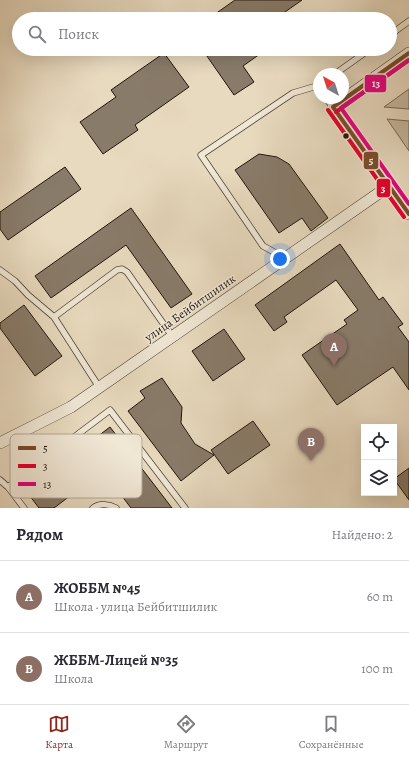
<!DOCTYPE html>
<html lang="ru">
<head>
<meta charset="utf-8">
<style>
  :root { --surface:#fff; --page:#f2f2f3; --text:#2b2b33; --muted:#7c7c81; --line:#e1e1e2; --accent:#8f2418 }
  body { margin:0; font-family:Alegreya,serif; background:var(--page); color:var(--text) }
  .controls { position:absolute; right:12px; bottom:12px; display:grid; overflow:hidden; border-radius:0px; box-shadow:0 4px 16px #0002 }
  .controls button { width:36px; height:36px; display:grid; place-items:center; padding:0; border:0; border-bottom:1px solid var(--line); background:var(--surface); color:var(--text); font:20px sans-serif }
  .compass { position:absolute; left:313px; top:68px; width:36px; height:36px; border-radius:50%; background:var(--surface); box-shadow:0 4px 16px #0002; rotate:321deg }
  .you { position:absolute; left:280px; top:259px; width:14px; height:14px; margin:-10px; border:3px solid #fff; border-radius:50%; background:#1a73e8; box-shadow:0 0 0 6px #1a73e833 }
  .badge { display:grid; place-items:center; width:26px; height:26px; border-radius:50%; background:var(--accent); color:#fff; font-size:13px; font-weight:700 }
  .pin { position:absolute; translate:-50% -33px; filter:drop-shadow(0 1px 2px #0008) }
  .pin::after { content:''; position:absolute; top:21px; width:14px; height:12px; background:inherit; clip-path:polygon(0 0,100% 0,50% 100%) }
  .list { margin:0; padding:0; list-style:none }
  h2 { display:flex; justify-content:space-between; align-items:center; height:52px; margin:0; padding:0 16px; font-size:17px }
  h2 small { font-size:13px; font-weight:400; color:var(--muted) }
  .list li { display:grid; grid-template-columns:26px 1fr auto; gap:12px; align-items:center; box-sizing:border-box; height:72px; padding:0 16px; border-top:1px solid var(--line) }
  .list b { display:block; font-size:15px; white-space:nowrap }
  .list p { margin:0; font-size:13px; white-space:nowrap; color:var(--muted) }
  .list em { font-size:13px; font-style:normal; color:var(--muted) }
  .icon { flex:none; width:22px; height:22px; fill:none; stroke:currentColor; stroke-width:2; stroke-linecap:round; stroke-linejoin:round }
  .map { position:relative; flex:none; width:409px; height:508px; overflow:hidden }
  .search { position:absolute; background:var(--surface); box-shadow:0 4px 16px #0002; left:12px; right:12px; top:12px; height:44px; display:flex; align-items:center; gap:10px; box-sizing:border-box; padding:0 14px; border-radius:22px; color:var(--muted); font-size:15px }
  .sheet { height:196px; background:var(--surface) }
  nav { display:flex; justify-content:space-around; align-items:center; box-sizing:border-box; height:56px; border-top:1px solid var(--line); background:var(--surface); font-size:11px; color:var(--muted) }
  nav a { display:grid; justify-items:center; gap:2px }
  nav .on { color:var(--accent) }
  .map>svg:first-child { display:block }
</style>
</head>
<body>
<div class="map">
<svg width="409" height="508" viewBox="0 0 409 508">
  <rect width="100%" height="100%" fill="#e8dabf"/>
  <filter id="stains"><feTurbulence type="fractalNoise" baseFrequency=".005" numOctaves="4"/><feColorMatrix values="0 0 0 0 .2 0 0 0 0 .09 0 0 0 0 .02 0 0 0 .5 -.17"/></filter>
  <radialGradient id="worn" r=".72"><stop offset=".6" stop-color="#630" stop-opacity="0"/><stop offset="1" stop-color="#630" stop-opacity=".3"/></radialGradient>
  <!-- green -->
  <path fill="#c6b9a1" stroke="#746756" d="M409,89v20l-25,-2z
    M387,119l22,2v30z"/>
  <!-- building -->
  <path fill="#887b69" stroke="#21150c" d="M235,0h67l-27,19h-67z
    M202,49h65l-24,17 11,16 -20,13z
    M164,53l25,34 -54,38 3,5 -35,24 -23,-32 36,-25 -5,-7z
    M259,154l18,3 12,7 39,54 -17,13 -9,-13 -23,15 -44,-63z
    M65,167l16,22 -73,51 -8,-11v-17z
    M131,208l61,86 -21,14 -45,-63 -75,53 -16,-22z
    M340,244l39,56 4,-3 20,27 -5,3 11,15v48l-16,-23 -56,38 -35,-50 45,-31 -3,-4 14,-10 -22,-30 -52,37 3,5 -13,9 -19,-26z
    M24,305l38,51 -27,20 -35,-48v-5z
    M224,329l21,30 -32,22 -21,-30z
    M162,378l20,29 -1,16 14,21 19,11 -33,26 -53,-70 17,-13 -5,-7z
    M253,421l17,24 -42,29 -17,-24z
    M110,427l62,81h-41l-28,-37 -49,37h-15l-13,-17z
    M409,468v32l-15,-21z"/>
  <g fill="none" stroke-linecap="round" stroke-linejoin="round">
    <defs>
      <path id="service" d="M390,35l19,-14
        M335,74l35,-25
        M326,98l7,9
        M285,258l-22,-12 -62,-91 92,-62 24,-7 2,3
        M0,270l15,11 13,14 26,22 45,70
        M54,317l63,-47 5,-1 5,3 45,64
        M0,480l8,7 16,21
        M8,487l102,-77 75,98
        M93,508c7,-5 16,-4 23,0"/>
      <path id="minor" d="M409,53l-76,54 76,107
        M0,443l71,-36 318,-221"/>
    </defs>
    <!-- service casing -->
    <use href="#service" stroke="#534639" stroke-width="7"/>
    <!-- minor casing -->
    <use href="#minor" stroke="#534639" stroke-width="12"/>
    <!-- service -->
    <use href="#service" stroke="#f0e7d5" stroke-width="5.5"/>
    <!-- minor -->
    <use href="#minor" stroke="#f0e7d5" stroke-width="11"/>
    <defs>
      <path id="bus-1" d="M333,107l76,107
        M333,107l76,-54"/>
      <path id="bus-2" d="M328,110l76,107
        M336,112l73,-52"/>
      <path id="bus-3" d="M409,60l-68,48 68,96"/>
    </defs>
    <!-- bus-1 casing -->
    <use href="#bus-1" stroke="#f0e7d5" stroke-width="7"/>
    <!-- bus-2 casing -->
    <use href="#bus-2" stroke="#f0e7d5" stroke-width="7"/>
    <!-- bus-3 casing -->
    <use href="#bus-3" stroke="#f0e7d5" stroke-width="7"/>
    <!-- bus-1 -->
    <use href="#bus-1" stroke="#7a4b2a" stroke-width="4"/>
    <!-- bus-2 -->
    <use href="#bus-2" stroke="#e4002b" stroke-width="4"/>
    <!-- bus-3 -->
    <use href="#bus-3" stroke="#e5007d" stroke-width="4"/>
  </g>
  <!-- markers -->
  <circle fill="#21150c" stroke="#f0e7d5" stroke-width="1.5" cx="346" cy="136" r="3.5"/>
  <g text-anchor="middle" stroke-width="3" stroke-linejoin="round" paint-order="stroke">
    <!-- street labels -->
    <g font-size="12" fill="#21150c" stroke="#f0e7d5">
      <text transform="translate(190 308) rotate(-35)" y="4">улица Бейбитшилик</text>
    </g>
  </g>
  <!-- legend -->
  <rect x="10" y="434" width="132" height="64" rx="6" fill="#f0e7d5" stroke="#b2a899" stroke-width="1"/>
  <rect x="18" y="446" width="18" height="4" fill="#7a4b2a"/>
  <rect x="18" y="464" width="18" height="4" fill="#e4002b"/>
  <rect x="18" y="482" width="18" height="4" fill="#e5007d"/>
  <g font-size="11" fill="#21150c">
    <text x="43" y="452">5</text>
    <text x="43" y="470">3</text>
    <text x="43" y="488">13</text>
  </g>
  <g stroke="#f0e7d5" stroke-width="1.5">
    <rect x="364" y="74" width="23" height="19" rx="4" fill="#e5007d"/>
    <rect x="363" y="151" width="16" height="19" rx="4" fill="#7a4b2a"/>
    <rect x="376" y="178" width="15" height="20" rx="4" fill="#e4002b"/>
  </g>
  <g font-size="11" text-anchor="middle" font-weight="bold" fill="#fff">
    <text x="376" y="87">13</text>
    <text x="371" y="164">5</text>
    <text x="383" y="192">3</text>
  </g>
  <rect width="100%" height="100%" filter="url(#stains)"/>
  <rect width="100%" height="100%" fill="url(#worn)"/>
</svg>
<div class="controls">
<button><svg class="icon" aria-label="locate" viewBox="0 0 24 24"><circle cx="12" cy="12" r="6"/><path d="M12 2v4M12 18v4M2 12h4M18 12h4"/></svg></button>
<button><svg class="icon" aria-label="layers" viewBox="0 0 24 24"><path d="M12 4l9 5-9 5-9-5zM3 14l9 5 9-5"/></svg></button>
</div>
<svg class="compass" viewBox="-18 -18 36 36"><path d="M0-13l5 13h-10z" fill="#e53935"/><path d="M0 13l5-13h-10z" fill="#7c7c81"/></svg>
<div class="you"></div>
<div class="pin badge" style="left:334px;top:366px;background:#8d6e63">A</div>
<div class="pin badge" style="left:311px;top:461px;background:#8d6e63">B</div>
<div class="search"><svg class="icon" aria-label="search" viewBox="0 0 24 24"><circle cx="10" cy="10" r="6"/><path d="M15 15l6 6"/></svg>Поиск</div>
</div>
<section class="sheet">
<h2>Рядом<small>Найдено: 2</small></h2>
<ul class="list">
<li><span class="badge" style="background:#8d6e63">A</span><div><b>ЖОББМ №45</b><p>Школа · улица Бейбитшилик</p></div><em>60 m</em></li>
<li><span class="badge" style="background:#8d6e63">B</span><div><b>ЖББМ-Лицей №35</b><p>Школа</p></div><em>100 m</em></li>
</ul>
</section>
<nav>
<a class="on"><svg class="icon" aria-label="map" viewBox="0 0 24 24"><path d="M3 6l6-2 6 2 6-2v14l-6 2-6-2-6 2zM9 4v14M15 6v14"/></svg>Карта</a>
<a><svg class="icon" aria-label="directions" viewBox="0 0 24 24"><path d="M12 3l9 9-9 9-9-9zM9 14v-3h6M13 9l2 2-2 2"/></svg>Маршрут</a>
<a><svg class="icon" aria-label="saved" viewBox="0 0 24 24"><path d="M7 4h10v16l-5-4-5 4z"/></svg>Сохранённые</a>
</nav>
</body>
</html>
